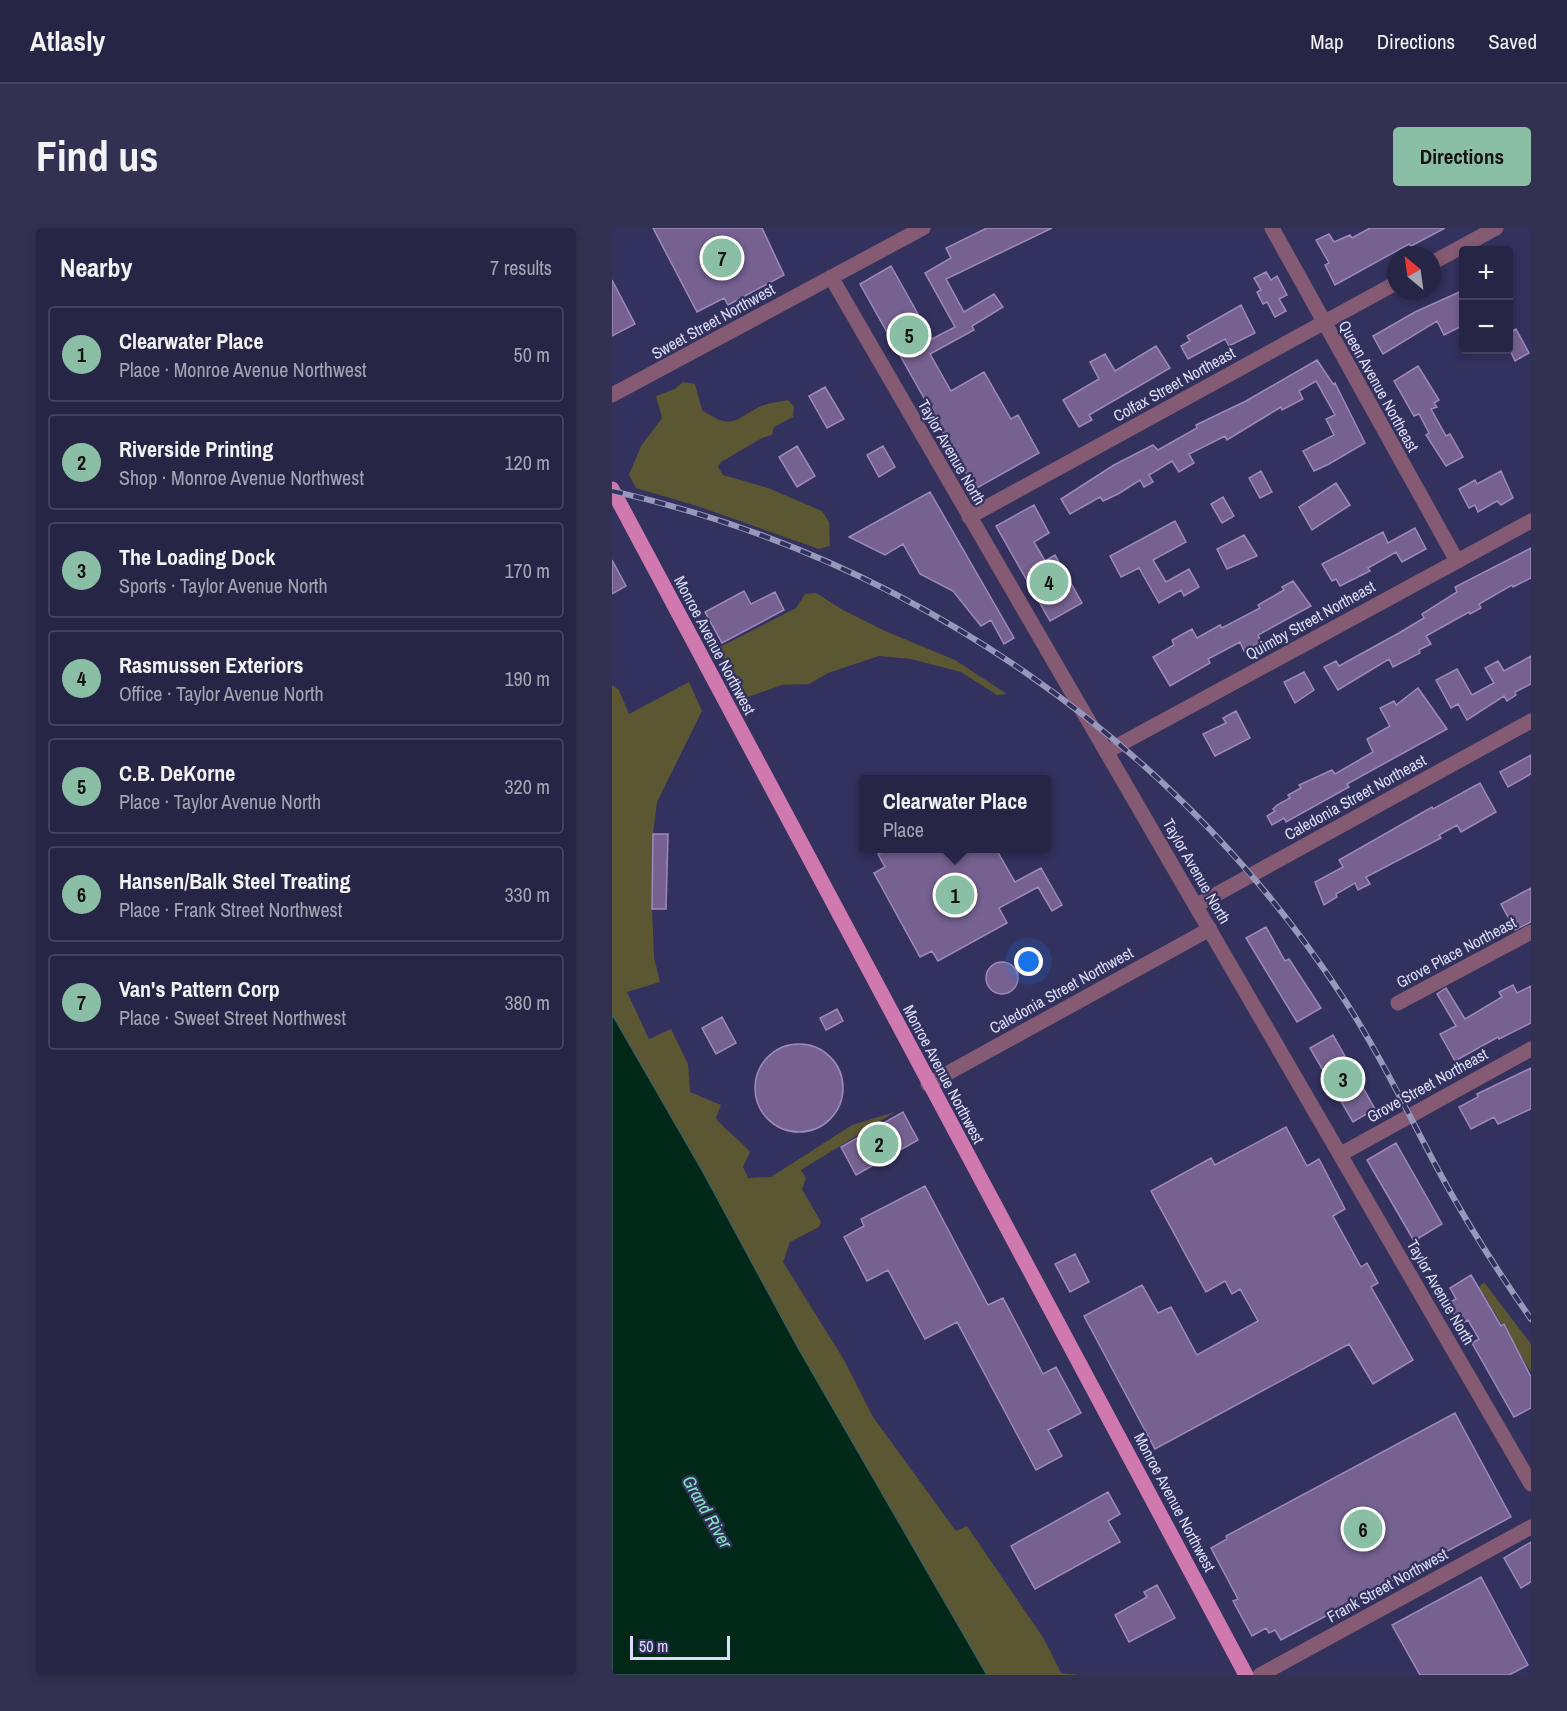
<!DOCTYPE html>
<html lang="en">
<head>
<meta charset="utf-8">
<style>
  :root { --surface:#262546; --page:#323151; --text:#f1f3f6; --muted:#a4a5b3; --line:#42425f; --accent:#8abfa5 }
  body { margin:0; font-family:"Archivo Narrow",sans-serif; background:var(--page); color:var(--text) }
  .controls { position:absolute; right:18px; top:18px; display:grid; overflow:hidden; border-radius:6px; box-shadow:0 3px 9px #0003 }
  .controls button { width:54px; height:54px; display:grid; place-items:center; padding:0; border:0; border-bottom:2px solid var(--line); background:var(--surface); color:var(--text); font:30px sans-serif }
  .compass { position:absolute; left:775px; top:18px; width:54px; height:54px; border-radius:50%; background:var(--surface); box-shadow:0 3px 9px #0003; rotate:331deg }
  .scale { position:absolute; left:18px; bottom:15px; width:100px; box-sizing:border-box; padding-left:6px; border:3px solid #dcddfa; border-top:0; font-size:16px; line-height:21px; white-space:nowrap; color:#dcddfa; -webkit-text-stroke:4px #33315e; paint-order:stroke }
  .you { position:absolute; left:417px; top:734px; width:21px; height:21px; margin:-15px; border:4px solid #fff; border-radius:50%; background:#1a73e8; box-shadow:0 0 0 9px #1a73e833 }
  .badge { display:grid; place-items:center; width:39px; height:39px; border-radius:50%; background:var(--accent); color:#111; font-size:20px; font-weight:700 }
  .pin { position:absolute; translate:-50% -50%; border:3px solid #fff; box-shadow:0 2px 6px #0006 }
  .popup { position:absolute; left:247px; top:547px; width:192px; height:78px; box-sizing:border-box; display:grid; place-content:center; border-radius:6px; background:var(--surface); filter:drop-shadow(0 2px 4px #0005); font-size:20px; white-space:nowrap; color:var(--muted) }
  .popup b { font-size:22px; color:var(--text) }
  .popup::after { content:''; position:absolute; left:50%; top:100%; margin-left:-12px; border:12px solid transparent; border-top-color:var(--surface) }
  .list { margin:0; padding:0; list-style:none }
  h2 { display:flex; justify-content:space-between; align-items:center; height:78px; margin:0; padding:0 24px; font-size:26px }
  h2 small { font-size:20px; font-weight:400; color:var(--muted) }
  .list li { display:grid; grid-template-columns:39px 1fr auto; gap:18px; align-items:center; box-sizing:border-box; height:96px; margin:0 12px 12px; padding:0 12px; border:2px solid var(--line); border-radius:6px }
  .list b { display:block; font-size:22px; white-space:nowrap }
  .list p { margin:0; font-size:20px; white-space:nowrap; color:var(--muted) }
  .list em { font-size:20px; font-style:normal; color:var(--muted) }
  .map { position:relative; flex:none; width:919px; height:1447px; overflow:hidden; border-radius:6px }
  header { display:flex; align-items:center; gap:36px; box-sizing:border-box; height:84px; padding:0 30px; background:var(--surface); border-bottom:2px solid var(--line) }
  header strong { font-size:28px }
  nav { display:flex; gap:33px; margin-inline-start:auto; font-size:21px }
  .intro { display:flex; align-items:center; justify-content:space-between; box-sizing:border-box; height:144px; padding:0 36px }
  h1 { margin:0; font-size:42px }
  .button { padding:15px 27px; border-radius:6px; background:var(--accent); color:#111; font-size:21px; font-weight:700 }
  main { display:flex; gap:36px; padding:0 36px }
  aside { flex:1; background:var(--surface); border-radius:6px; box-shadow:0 3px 9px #0003 }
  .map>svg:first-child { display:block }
</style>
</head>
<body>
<header>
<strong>Atlasly</strong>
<nav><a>Map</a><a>Directions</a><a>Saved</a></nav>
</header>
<div class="intro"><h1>Find us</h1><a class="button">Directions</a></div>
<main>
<aside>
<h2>Nearby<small>7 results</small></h2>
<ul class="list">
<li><span class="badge">1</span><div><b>Clearwater Place</b><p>Place · Monroe Avenue Northwest</p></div><em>50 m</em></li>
<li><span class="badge">2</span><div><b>Riverside Printing</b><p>Shop · Monroe Avenue Northwest</p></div><em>120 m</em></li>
<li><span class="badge">3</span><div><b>The Loading Dock</b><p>Sports · Taylor Avenue North</p></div><em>170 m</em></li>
<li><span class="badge">4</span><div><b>Rasmussen Exteriors</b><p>Office · Taylor Avenue North</p></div><em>190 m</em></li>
<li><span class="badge">5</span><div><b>C.B. DeKorne</b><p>Place · Taylor Avenue North</p></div><em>320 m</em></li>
<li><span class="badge">6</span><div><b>Hansen/Balk Steel Treating</b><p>Place · Frank Street Northwest</p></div><em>330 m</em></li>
<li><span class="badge">7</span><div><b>Van's Pattern Corp</b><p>Place · Sweet Street Northwest</p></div><em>380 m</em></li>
</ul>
</aside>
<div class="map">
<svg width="919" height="1447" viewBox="0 0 919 1447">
  <rect width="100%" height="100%" fill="#33315e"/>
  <!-- green -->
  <path fill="#5b5733" d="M71,154l12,2 7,26c30,20 31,11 57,-3 8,-4 20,-5 29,-7l6,7 -1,10 -19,10 -2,8 -10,3 -41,24 -3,5 5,8 45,13 54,23 7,11 1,24 -11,3 -122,-43 -61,-18 -7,-13 12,-29 21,-28 -6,-22 19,-7z
    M204,365l27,17 42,21 70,29 52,34 -10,1 -36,-23 -50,-13 -32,-3 -51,17 -19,11 -27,1 -37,13 -27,-50 78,-40 9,-14z
    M77,454l13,29 -45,91 -4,32 -1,75 2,48 6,25 -33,10 22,47 22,-10 17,35 2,28 31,13 -5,13c10,13 23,21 34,34l-7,15 5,11 23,-1 81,-52 43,-13 -94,58 5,8 -4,11 19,33 -2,5 -29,15 -7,20 61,98 29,57 83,114 11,-5 77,113 17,34 19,2h-93l-190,-329 -94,-174 -91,-158v-329l7,5 10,24z
    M872,1054l47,62v28l-52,-85z"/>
  <!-- water -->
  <path fill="#002819" stroke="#425e5c" stroke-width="1.5" d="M0,786l91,158 94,174 190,329h-375z"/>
  <!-- building -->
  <path fill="#766191" stroke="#9e89bc" stroke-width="1.5" d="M41,0h109l22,47 -56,30 -4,-7 -27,14z
    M375,0h65l-106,51 18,33 30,-18 9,13 -31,19 2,4 -44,24 21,37 33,-19 27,47 7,-4 21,38 -64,36 -115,-205 31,-18 41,73 23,-12 -30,-54 26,-15 -5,-10z
    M758,0h75l-34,18 -2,-2 -74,41 -10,-20 4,-2 -13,-23 13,-6 5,8 16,-7 2,3z
    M654,44l5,8 6,-4 10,19 -8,4 7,12 -11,6 -8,-15 -4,2 -6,-12 4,-2 -7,-12z
    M0,52l23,44 -23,12z
    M852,62v35l-20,10 -7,-14 -54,33 -10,-18 42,-24z
    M629,77l14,28 -26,13 -4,-7 -37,20 -7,-13 9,-5 -3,-5z
    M904,101l13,24 -14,8 -6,-13v-15z
    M544,118l14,22 -81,47 3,5 -13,7 -16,-27 36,-21 -9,-17 15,-8 10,17z
    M705,132l16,24 2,-1 30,60 -36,21 -15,7 -11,-20 31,-16 -8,-16 9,-4 -19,-34 -17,10 4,8 -21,11 -1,-3 -54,33 -2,-4 -36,18 5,9 -15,9 -7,-11 -23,14 4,7 -9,5 -4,-7 -22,14 -15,7 -3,-4 -30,17 -9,-15 53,-34 39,-20 5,5 39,-22 -1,-3 50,-24z
    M806,138l21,34 -5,3 3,4 -6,2 15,27 4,-2 13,23 -17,9 -20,-31 3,-2 -10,-19 -5,2 -20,-35z
    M213,159l19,32 -17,9 -18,-32z
    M185,218l18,30 -18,11 -18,-30z
    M271,218l12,21 -16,10 -12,-22z
    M649,243l11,21 -12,6 -11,-20z
    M889,243l12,27 -12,7 -4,-4 -19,11 -3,-7 -6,3 -10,-19 16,-9 2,4z
    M724,255l14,22 -38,25 -13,-23z
    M318,264l84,146 -10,6 -13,-24 -10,6 -28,-35 -33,-17 -17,-30 -18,11 -36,-18z
    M611,269l11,19 -12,7 -11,-19z
    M422,277l15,28 -15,9 11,19 10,-6 27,48 -32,18 -54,-95z
    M563,293l11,21 -33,18 13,22 23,-13 10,18 -15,9 -3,-6 -22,13 -20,-35 -18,9 -11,-21z
    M803,300l11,21 -24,13 -6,-10 -28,16 2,3 -30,15 -4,-7 -4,2 -10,-17 61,-32 5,11z
    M632,307l13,21 -30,13 -10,-20z
    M919,320v30l-18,9 -1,-2 -33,19 2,4 -11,6 -1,-2 -43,24 5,8 -12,6 1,3 -27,14 -4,-8 -51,31 -14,-23 12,-6 3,5 60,-33 25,-15 -2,-4 35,-22 -2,-5z
    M0,332l14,26 -14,8z
    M681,353l18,25 -53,29 3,7 -17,9 -4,-9 -32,17 2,4 -40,23 -17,-29 21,-12 -2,-5 20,-11 5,9 23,-13 2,3 38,-20 -2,-3 26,-15 -2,-3z
    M132,363l7,13 24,-12 9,18 -62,33 -17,-31z
    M919,428v28l-16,8 1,3 -9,6 -3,-5 -37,24 -9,-16 -7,4 -15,-28 21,-11 15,26 22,-12 -9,-15 13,-7 6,10z
    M692,444l10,18 -19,13 -11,-21z
    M806,460l29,41 -100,55 2,3 -63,35 -2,-4 -12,7 -5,-9 8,-5 -2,-2 4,-4 13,-7 -2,-3 13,-7 -2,-3 33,-15 3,4 38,-22 -6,-13 23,-13 -10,-18 14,-7 2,4z
    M624,483l14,27 -35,18 -12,-22 23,-11 -3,-5z
    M919,527v19l-23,13 -8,-15z
    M868,555l16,29 -35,20 -4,-7 -18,10 2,3 -75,39 4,7 -12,6 -3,-7 -19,11 1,3 -13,8 -9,-23 28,-15 -4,-7 93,-53 1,2z
    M41,606h15l-2,75h-14z
    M276,621h108l19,33 26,-14 21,37 -10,6 -14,-24 -39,21 8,15 -69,38 -6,-10 -12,6 -46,-84 11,-6 -7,-13z
    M919,660v34l-16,8 -14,-26z
    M654,699l19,34 4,-2 32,49 -24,14 -51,-84z
    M374 750a16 16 0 1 1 32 0a16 16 0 1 1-32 0Z
    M901,757l4,8 14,-7v37l-32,16 -1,-2 -43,24 -15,-27 16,-8 -19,-32 9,-6 19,31 37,-22 -3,-5z
    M225,781l6,12 -17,9 -6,-12z
    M110,789l14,26 -20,11 -14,-26z
    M721,807l42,74 -22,13 -43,-74z
    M143 860a44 44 0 1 1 88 0a44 44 0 1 1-88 0Z
    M919,840v41l-33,15 -4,-7 -23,12 -12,-22 19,-10 -1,-3z
    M291,884l15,28 -62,35 -15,-28z
    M674,899l21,39 12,-7 26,50 -12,7 28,51 6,-4 11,20 -7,4 42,73 -40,24 -24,-40 -194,105 -71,-133 58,-31 16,28 13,-6 26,48 61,-34 -18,-32 -8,5 -7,-13 -19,11 -55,-101 60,-33 4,7z
    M784,915l46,81 -28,17 -47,-81z
    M313,958l63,119 15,-7 40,76 13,-7 25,46 -33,17 14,26 -26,14 -79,-148 -32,17 -37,-69 -21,11 -23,-44 20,-11 -3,-7z
    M463,1026l14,28 -19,10 -15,-28z
    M859,1047l30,51 3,-2 27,53v31l-17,9 -42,-74 7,-4 -11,-19 -8,4 -12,-21 8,-4 -6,-11z
    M843,1185l56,104 -230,123 -6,-10 -6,3 -3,-5 -14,8 -19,-35 5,-2 -27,-51 16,-9 -1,-3z
    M496,1264l12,22 -12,7 12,21 -85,47 -24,-43z
    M919,1314v40l-10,6 -17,-30z
    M869,1349l47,88 -19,10h-89l-28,-50z
    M545,1357l18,33 -46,24 -14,-27 32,-18 -3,-5z"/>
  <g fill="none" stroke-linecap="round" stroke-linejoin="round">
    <!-- minor -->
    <path stroke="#855a73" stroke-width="15" d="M660,0l185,333
      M820,35l64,-35
      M219,49l700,1207
      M0,167l311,-167
      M357,289l427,-234
      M494,524l425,-231
      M585,677l334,-184
      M786,775l133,-71
      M316,856l282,-155
      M729,926l190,-105
      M648,1447l271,-148"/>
    <!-- major -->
    <path stroke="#cf79ae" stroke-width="15" d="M0,261l634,1186"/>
    <defs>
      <path id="rail" d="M0,263c298,67 563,250 730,505 38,58 67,120 100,181 27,50 57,96 89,142"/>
    </defs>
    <!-- rail casing -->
    <use href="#rail" stroke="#9898bc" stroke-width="6"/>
    <!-- rail -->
    <use href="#rail" stroke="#33315e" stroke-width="4" stroke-dasharray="11" stroke-linecap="butt"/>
  </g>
  <g text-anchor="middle" stroke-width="4.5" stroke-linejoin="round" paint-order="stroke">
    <!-- street labels -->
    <g font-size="16" fill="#dcddfa" stroke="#33315e">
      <text transform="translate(101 93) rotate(-29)" y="6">Sweet Street Northwest</text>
      <text transform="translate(562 156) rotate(-29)" y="6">Colfax Street Northeast</text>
      <text transform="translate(767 158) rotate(61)" y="6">Queen Avenue Northeast</text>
      <text transform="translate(340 224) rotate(60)" y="6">Taylor Avenue North</text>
      <text transform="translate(698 392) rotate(-29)" y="6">Quimby Street Northeast</text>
      <text transform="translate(103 417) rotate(62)" y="6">Monroe Avenue Northwest</text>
      <text transform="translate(743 569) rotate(-29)" y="6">Caledonia Street Northeast</text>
      <text transform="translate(585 643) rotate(60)" y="6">Taylor Avenue North</text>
      <text transform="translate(844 724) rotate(-28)" y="6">Grove Place Northeast</text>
      <text transform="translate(449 762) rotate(-29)" y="6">Caledonia Street Northwest</text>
      <text transform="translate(332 846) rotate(62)" y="6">Monroe Avenue Northwest</text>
      <text transform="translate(815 857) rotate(-29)" y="6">Grove Street Northeast</text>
      <text transform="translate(829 1064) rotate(60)" y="6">Taylor Avenue North</text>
      <text transform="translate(563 1274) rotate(62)" y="6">Monroe Avenue Northwest</text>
      <text transform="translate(775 1357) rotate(-29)" y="6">Frank Street Northwest</text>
    </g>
    <!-- water labels -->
    <g font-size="18" font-style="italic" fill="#83e9bc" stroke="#33315e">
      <text transform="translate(95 1284) rotate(60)" y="6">Grand River</text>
    </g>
  </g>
</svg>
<div class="controls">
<button>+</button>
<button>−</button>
</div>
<svg class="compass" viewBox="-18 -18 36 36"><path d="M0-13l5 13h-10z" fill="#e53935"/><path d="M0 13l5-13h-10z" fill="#a4a5b3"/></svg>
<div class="scale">50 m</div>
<div class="you"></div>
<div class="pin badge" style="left:343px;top:667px">1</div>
<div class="popup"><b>Clearwater Place</b>Place</div>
<div class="pin badge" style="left:267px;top:916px">2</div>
<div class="pin badge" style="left:731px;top:851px">3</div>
<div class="pin badge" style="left:437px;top:354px">4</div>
<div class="pin badge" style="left:297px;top:107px">5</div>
<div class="pin badge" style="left:751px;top:1301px">6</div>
<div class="pin badge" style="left:110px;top:30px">7</div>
</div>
</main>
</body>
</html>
